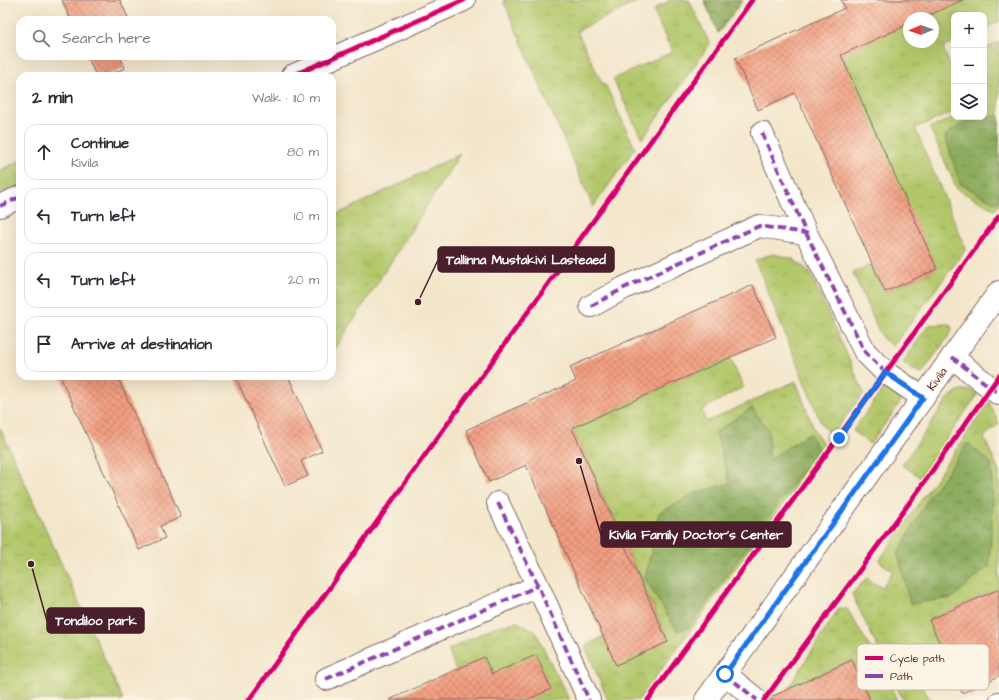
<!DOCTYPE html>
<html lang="en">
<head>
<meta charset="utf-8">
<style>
  :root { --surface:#fff; --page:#f2f2f3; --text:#2b2b33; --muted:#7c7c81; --line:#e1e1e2 }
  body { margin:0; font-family:"Architects Daughter",sans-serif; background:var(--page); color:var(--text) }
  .controls { position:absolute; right:12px; top:12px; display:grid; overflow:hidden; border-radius:8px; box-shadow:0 4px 16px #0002 }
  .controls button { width:36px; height:36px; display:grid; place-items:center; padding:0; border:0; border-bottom:1px solid var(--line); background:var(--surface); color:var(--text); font:20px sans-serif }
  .compass { position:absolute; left:903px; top:12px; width:36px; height:36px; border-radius:50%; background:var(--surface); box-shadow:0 4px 16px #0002; rotate:268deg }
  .stop { position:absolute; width:12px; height:12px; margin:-9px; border:3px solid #1a73e8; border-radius:50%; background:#fff }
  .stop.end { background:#1a73e8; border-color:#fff; box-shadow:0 1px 4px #0008 }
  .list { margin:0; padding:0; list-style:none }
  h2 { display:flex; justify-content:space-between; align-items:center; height:52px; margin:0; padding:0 16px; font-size:17px }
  h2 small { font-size:13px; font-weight:400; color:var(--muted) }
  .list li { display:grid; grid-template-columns:26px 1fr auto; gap:12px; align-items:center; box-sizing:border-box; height:56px; margin:0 8px 8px; padding:0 8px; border:1px solid var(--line); border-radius:12px }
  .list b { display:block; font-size:15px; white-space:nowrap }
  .list p { margin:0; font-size:13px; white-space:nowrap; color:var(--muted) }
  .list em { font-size:13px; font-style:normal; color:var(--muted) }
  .icon { flex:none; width:22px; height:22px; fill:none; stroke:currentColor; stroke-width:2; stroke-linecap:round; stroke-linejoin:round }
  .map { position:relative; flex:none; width:999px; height:700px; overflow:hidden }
  .search { position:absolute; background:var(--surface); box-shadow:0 4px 16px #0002; left:16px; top:16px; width:320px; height:44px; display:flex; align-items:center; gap:10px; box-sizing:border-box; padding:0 14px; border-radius:12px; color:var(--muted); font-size:15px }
  .panel { position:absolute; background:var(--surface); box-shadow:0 4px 16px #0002; left:16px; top:72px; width:320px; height:308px; border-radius:12px }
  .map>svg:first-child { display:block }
</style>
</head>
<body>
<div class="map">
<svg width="999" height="700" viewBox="0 0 999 700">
  <defs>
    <pattern id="grass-tufts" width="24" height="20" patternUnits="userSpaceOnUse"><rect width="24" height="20" fill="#b2c76b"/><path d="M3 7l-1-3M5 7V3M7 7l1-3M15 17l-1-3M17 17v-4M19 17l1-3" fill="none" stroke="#9baa5d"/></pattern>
    <pattern id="forest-crowns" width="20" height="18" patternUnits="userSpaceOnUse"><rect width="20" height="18" fill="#8dac5f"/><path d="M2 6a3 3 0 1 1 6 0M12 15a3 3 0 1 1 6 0" fill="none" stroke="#758b4f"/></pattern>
    <pattern id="building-cross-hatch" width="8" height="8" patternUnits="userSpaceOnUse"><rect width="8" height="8" fill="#f29f81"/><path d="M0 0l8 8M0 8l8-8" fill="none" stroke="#c6816a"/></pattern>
  </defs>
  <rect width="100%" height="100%" fill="#fcf5e5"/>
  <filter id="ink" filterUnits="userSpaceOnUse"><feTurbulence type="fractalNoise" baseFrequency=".025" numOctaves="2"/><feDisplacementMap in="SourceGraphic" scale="8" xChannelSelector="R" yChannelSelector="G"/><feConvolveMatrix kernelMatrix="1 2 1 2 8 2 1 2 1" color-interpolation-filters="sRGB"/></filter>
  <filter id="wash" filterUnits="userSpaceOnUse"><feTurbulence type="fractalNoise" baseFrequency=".012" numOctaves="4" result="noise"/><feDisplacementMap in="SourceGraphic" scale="16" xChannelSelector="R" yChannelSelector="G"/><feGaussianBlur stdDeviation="0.9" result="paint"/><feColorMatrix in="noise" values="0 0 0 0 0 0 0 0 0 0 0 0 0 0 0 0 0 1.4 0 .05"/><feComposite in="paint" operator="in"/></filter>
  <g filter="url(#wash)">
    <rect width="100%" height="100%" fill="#f3e6cb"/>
    <!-- grass -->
    <path fill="url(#grass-tufts)" stroke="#7e734b" d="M503,0h138l-64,31 25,52 4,3 29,62 -42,59z
      M671,0h18l21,44 -68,95 -29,-60 59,-27 -18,-40 2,-4z
      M963,0h36v22l-15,7v-14h-30v27l-11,6 11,27v37l-39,16 51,121 -73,97 -11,-8 -29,-65 19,-9 13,28 51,-23 -101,-227 27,3 47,-21v18h24v-24h-10z
      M999,42v163l-4,5 -38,-21 -27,-61 24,-11h30v-68z
      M460,154l-128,200v-137z
      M20,161v24l-20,9v-24z
      M773,254l20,5 17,13 54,121 -33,43 -10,-13 -66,-163z
      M948,324l3,2 1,5 -30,42 -11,-4 -8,-6 25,-38z
      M730,357l13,30 -41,23 4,12 90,-41 18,49 11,17 -186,253h-31l-23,-54 19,-10 64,5 -102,-227 28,4z
      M886,385l11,7 3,11 -30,41 -17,-13z
      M962,390h9l7,4 -58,83 -18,-12 45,-65 9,-8z
      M989,402l10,21 -15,14 15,35v117l-70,31 11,25 -25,24 14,31h-26l-51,-106 15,-16 15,10 11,-17 -14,-10z
      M0,428l123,272h-123z
      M839,608l8,1 32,53 18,38h-27l-18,-40 -52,24 -19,16z
      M517,622l18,9 34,69h-65l-19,-42 -29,12 -8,-20 46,-23z"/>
    <!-- forest -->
    <path fill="url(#forest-crowns)" stroke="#6c6645" d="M704,0h39l-25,33z
      M999,116v83l-3,4 -36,-19 -15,-48 26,-19z
      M752,408l17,23v29l40,-27 9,16 -129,178 -12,4 -32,-52 14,-66 34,-19 37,-11 -14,-51z
      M968,443l23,20 2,37 -4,66 -37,32 -42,6 -12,-50 29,-54z"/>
    <g id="blocks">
      <!-- building -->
      <path fill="url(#building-cross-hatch)" d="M62,0h58l9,20h-58z
        M841,0h122l-40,18h-14v6l-68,31 96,214 -52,23 -90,-199 -37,17 -23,-52 110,-50z
        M87,56h33l5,12 -18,8h-11z
        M753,285l23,52 -204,91 96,214 -52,23 -90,-200 -37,17 -23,-52 110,-49 -6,-14z
        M60,376h57l64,141 -21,9 5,12 -26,12z
        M235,376h53l34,75 -21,10 7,15 -23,10z
        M999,589v87l-37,17 -33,-73z
        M536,655l15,34 -24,11h-138l95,-43 8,17z
        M852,660l18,40h-101v-2z"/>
    </g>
  </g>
  <g filter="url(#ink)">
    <use href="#blocks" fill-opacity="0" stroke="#856563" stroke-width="1"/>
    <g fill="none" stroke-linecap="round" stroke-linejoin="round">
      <defs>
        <path id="service" d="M998,700h1"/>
        <path id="pedestrian" d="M292,76l172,-76
          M0,206l20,-9"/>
        <path id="minor" d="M762,133l44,100 59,119 20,20 38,26
          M591,306l33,-18 135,-62 47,7
          M952,357l47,37
          M498,503l40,83 51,114
          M725,674l32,26
          M326,679l212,-93"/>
        <path id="tertiary" d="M706,700l293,-408"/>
      </defs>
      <!-- service casing -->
      <use href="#service" stroke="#856563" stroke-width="18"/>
      <!-- pedestrian casing -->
      <use href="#pedestrian" stroke="#856563" stroke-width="24"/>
      <!-- minor casing -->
      <use href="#minor" stroke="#856563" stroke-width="24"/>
      <!-- tertiary casing -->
      <use href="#tertiary" stroke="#856563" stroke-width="24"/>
      <!-- service -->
      <use href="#service" stroke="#fff" stroke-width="16"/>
      <!-- pedestrian -->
      <use href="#pedestrian" stroke="#fff" stroke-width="22"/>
      <!-- minor -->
      <use href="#minor" stroke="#fff" stroke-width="22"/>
      <!-- tertiary -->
      <use href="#tertiary" stroke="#fff" stroke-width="22"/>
      <!-- quiet -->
      <path stroke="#8e44ad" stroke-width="4" stroke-dasharray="8 4" stroke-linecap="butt" d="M762,133l44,100 59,119 20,20 38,26
        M0,206l20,-9
        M591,306l33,-18 135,-62 47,7
        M952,357l47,37
        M498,503l40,83 51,114
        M725,674l32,26
        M326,679l212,-93"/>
      <defs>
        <path id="cycleway" d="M292,76l172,-76
          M249,700l503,-700
          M648,700l351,-484
          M764,700l154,-209 81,-115"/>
      </defs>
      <!-- cycleway casing -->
      <use href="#cycleway" stroke="#fcf5e5" stroke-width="8"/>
      <!-- cycleway -->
      <use href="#cycleway" stroke="#d6006c" stroke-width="5"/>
    </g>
  </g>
  <g fill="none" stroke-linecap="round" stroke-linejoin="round" filter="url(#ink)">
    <!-- route -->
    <path stroke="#1a73e8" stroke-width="5" d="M725,674l198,-276 -38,-26 -46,66"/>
  </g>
  <g text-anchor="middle" stroke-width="3" stroke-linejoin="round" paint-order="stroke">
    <!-- street labels -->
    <g font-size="12" fill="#4a1f2b" stroke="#fcf5e5">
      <text transform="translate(937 379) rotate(-55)" y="4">Kivila</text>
    </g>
  </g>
  <!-- legend -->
  <rect x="857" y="644" width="132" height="46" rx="6" fill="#fcf5e5" stroke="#c7b5ad" stroke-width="1"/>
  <rect x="865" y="656" width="18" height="4" fill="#d6006c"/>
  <rect x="865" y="674" width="18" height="4" fill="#8e44ad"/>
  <g font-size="11" fill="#4a1f2b">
    <text x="890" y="662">Cycle path</text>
    <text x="890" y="680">Path</text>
  </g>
  <!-- callouts -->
  <path fill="none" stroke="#4a1f2b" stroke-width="1.5" d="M418 302L438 260M579 461L601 535M31 564L47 621"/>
  <g fill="#4a1f2b" stroke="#fcf5e5" stroke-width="1.5">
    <circle cx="418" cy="302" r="4"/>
    <circle cx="579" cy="461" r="4"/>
    <circle cx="31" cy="564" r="4"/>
  </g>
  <g fill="#4a1f2b" stroke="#4a1f2b" stroke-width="1.5">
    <rect x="438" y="247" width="176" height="25" rx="4"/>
    <rect x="601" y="522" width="190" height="25" rx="4"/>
    <rect x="47" y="608" width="97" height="25" rx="4"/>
  </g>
  <g font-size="13" text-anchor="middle" font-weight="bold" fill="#fff">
    <text x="526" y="264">Tallinna Mustakivi Lasteaed</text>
    <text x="696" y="539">Kivila Family Doctor's Center</text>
    <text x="96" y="625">Tondiloo park</text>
  </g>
</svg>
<div class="controls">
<button>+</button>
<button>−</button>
<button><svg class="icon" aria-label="layers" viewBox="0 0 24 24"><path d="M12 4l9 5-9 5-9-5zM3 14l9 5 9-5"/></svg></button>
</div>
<svg class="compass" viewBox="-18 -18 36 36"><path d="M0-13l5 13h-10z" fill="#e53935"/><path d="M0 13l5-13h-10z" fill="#7c7c81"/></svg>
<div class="stop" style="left:725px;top:674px"></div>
<div class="stop end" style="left:839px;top:438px"></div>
<div class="search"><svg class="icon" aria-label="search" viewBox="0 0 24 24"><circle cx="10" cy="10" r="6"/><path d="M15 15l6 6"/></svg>Search here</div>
<section class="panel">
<h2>2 min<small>Walk · 110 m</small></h2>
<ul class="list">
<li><svg class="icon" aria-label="ahead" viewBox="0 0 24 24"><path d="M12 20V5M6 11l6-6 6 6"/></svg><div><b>Continue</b><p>Kivila</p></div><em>80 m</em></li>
<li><svg class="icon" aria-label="left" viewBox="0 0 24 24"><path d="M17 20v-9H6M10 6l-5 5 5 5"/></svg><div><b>Turn left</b></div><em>10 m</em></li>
<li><svg class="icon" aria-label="left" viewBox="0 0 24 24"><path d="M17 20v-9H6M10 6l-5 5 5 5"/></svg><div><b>Turn left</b></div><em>20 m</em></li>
<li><svg class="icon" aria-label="arrive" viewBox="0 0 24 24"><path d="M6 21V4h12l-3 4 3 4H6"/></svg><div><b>Arrive at destination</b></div></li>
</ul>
</section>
</div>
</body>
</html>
